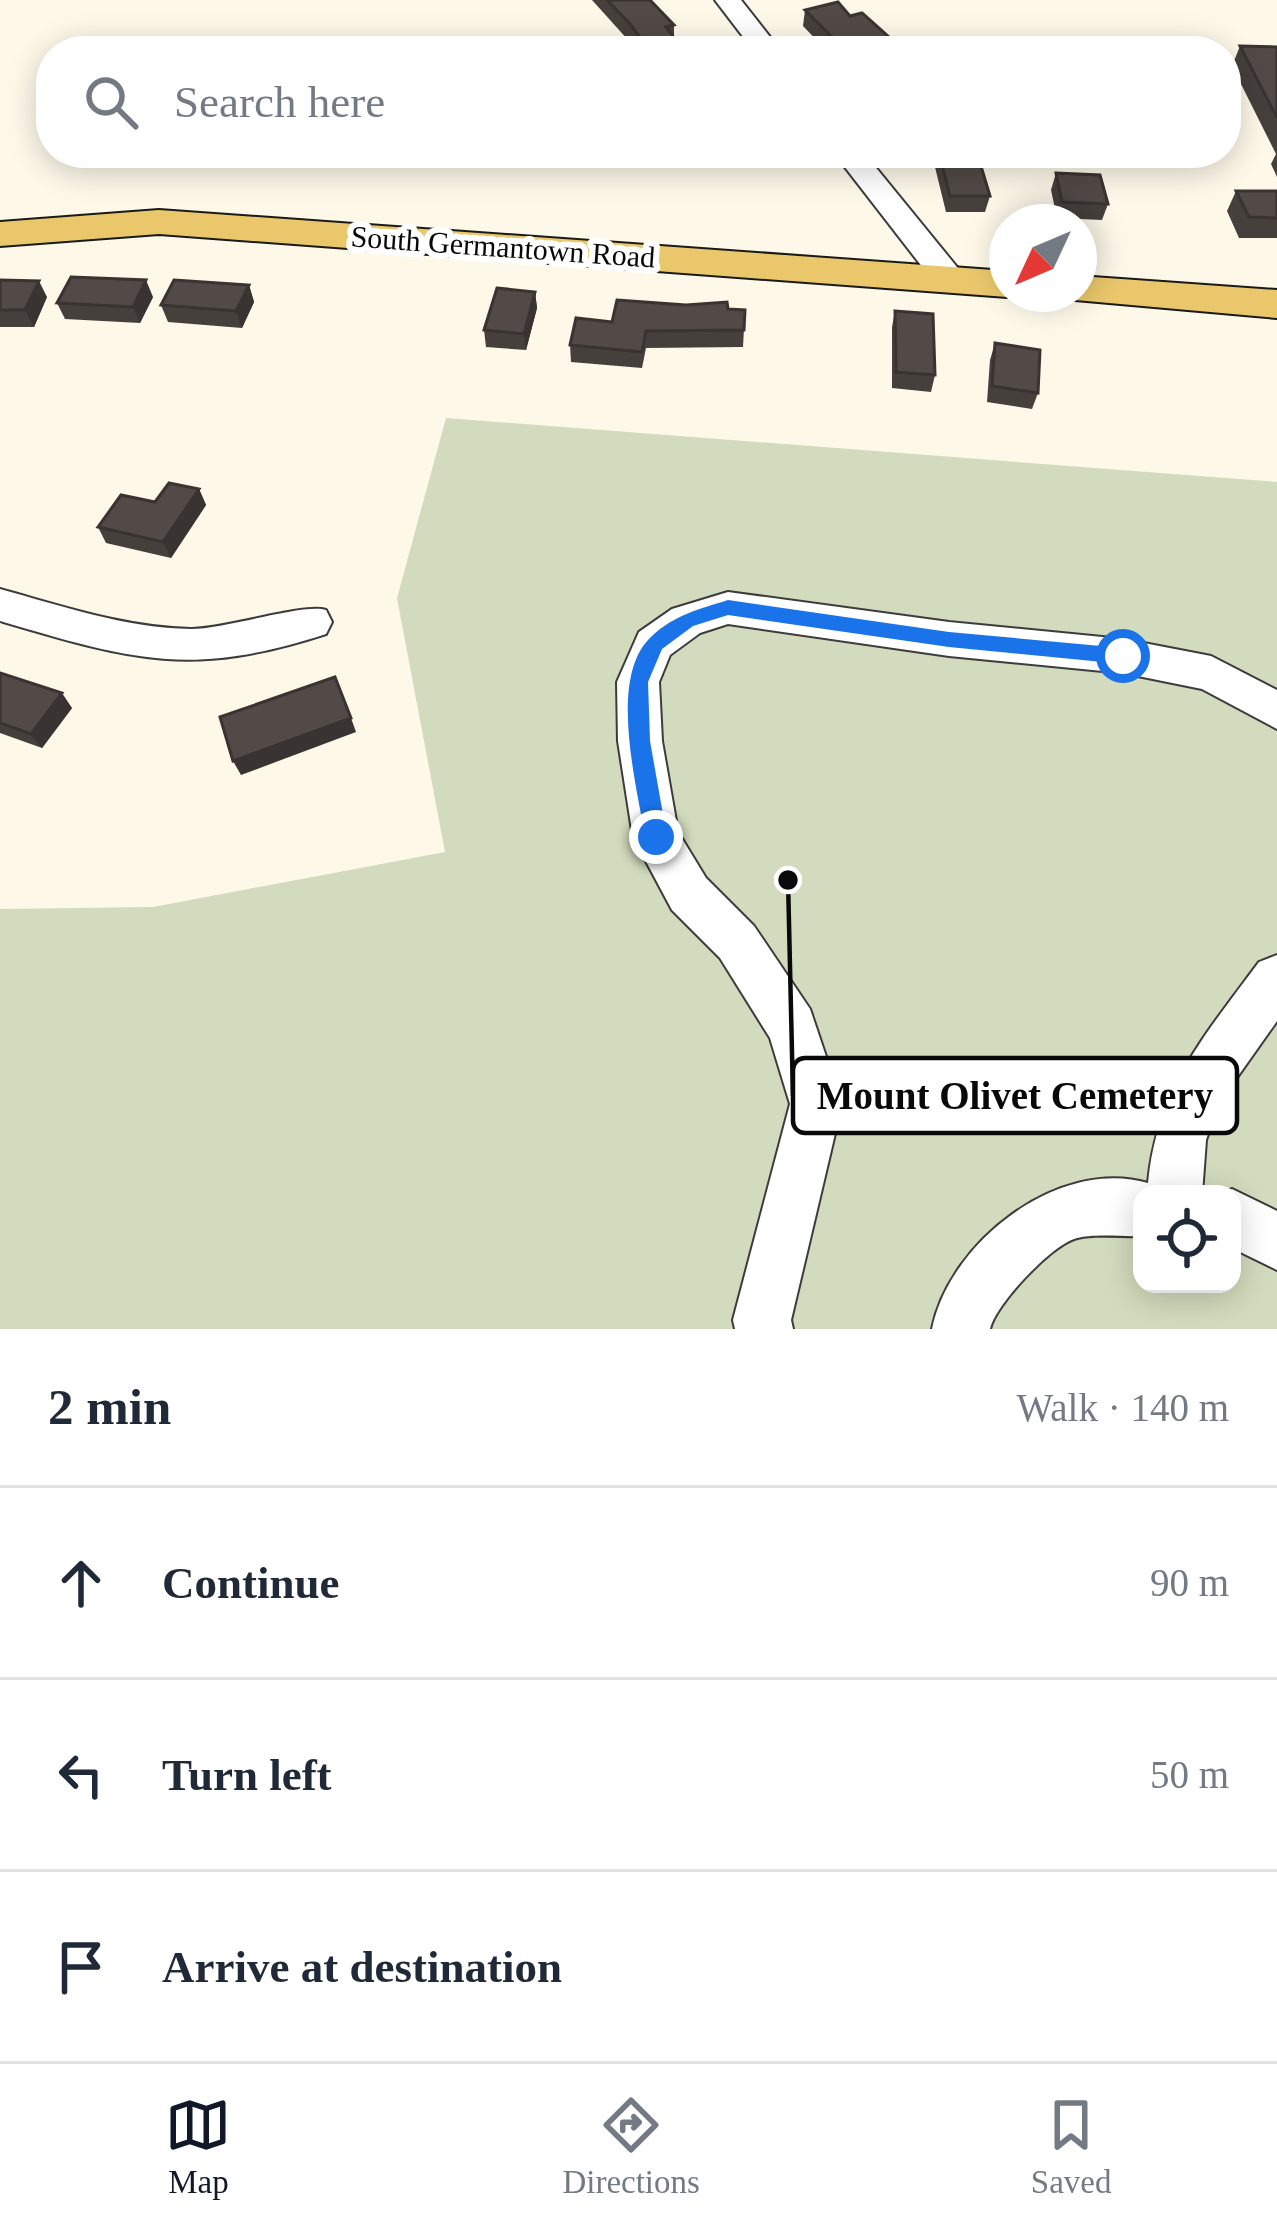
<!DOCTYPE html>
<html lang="en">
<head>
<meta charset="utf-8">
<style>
  :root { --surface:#fff; --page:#f6f6f7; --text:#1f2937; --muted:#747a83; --line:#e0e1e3; --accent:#111827 }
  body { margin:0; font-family:Georgia,serif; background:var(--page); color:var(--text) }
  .controls { position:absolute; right:36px; bottom:36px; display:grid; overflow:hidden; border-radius:24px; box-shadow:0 6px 30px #0003 }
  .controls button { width:108px; height:108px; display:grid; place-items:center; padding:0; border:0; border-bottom:3px solid var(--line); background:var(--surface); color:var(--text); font:60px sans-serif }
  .compass { position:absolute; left:989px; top:204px; width:108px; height:108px; border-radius:50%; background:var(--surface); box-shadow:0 6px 30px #0003; rotate:226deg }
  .stop { position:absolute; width:36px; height:36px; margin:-27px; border:9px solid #1a73e8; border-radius:50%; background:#fff }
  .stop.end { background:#1a73e8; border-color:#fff; box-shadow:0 3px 12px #0008 }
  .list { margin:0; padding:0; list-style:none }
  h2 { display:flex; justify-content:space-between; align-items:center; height:156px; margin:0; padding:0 48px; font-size:51px }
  h2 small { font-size:39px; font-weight:400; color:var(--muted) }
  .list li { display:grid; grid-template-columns:78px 1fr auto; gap:36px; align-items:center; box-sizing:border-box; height:192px; padding:0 48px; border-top:3px solid var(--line) }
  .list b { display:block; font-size:45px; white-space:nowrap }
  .list em { font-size:39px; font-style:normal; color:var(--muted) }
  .icon { flex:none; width:66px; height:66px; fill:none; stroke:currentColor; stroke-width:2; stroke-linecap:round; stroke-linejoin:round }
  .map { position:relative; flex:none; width:1277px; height:1329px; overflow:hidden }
  .search { position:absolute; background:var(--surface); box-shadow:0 6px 30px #0003; left:36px; right:36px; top:36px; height:132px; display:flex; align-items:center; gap:30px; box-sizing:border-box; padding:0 42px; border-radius:48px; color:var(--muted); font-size:45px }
  .sheet { height:732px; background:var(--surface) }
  nav { display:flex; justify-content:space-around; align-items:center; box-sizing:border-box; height:168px; border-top:3px solid var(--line); background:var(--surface); font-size:33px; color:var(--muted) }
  nav a { display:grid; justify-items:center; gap:6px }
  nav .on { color:var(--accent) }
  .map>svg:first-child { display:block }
</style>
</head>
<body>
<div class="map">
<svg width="1277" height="1329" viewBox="0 0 1277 1329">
  <rect width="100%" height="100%" fill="#fdf8e8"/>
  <!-- cemetery -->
  <path fill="#d2dbbd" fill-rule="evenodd" d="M446,418l831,64v847h-1277v-420l153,-2 292,-55 -48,-254zM1142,1194h90v90h-90z"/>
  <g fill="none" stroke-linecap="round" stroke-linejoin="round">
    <defs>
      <path id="minor" d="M715,0h26l40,51h-27z
        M834,153h30l97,119 4,7 -4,7h-24z
        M0,589c62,17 126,39 191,40 35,0 113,-26 135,-19l6,12 -6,12c-135,44 -194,26 -326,-13z
        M728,592l221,30 174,17 88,17 66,34v39l-75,-40 -79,-16 -174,-17 -221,-32 -28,9 -30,22 -11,27 3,59 16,91 28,46 48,48 56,83 32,95 -51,216 2,9h-58l-2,-9 57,-216 -20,-66 -50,-80 -48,-48 -39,-73 -15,-96 -1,-59 22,-50 33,-23z
        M1277,955v66l-58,82 -13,37 -4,54h-60v42c-20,1 -49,-3 -68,3 -24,8 -79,66 -84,90h-58c17,-86 126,-172 216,-146 9,-94 57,-148 111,-221z
        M1232,1189l45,22v59l-45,-22v-54h-12z"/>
      <path id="major" d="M159,210l848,61v23h13l-13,3 -848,-63 -159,12v-24z
        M1079,276l198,14v28l-213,-19 -3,-5h18z"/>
    </defs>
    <!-- minor casing -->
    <use href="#minor" stroke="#3c3c3c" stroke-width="4"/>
    <!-- major casing -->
    <use href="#major" stroke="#1a1a1a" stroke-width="4"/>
    <!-- minor -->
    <use href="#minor" fill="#fff" fill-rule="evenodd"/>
    <!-- major -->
    <use href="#major" fill="#eac76b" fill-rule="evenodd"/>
  </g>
  <!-- wall -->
  <path fill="#46403d" d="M592,0h58l24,25v13l10,13h-46z
    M805,10l45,6 42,35h-65l-24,-25z
    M1240,46l37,1v130l-6,-13 5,-10 -44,-88z
    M927,153h50l13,43 -5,16h-39l-13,-53z
    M1056,173l52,31 -6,16 -45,-2 -6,-28z
    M1236,191h41v47h-38l-12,-27z
    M0,280l47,17 -13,30h-34z
    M249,285l5,17 -12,26 -74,-6 -7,-17z
    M535,292l2,16 -11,42 -40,-3 -2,-17z
    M153,297l-13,26 -75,-4 -8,-16z
    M728,309l17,1 -2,37 -97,1 -4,20 -71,-6 -1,-17z
    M895,311l40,64 -4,17 -39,-4v-61z
    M995,343l43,50 -6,16 -45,-7 3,-42z
    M199,489l7,16 -35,53 -65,-15 -8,-16 57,-25z
    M0,673l72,35 -30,40 -42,-15z"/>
  <!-- shaded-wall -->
  <path fill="#393432" d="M146,280l7,17 -13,26 -7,-16z
    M39,281l8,16 -13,30 -9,-17z
    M249,285l5,17 -12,26 -6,-17z
    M535,292l2,16 -11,42 -2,-16z
    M199,489l7,16 -35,53 -8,-16z
    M62,693l10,15 -30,40 -11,-14z
    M351,718l5,14 -115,43 -8,-14z"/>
  <!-- building -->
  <path fill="#514a47" stroke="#393432" stroke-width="3" d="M607,0h43l24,25 -8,2 18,24h-34l-20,-27z
    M838,2l12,14 12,-3 28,25 -8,3 10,10h-46l-41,-41z
    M1240,46l37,1v71z
    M939,153h38l13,43h-40z
    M1056,173l44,2 8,29 -46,-2z
    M1236,191h41v27l-28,-1z
    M71,277l75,3 -13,27 -76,-4z
    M0,280l39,1 -14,29h-25z
    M174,280l75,5 -13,26 -75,-6z
    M497,288l38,4 -11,42 -40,-4z
    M617,300l69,5 41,-3 1,7 17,1 -1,20 -98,1 -4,21 -72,-7 6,-27 36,4z
    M895,311l38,3 2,61 -39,-3z
    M995,343l45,7 -2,43 -46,-7z
    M169,483l30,6 -36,53 -65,-15 23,-32 34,7z
    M0,673l62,20 -31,41 -31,-11z
    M335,677l16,41 -118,43 -13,-44z"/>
  <!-- route -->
  <path fill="#1a73e8" d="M728,600l221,32 174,16 10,8 -10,8 -174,-17 -221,-32 -35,11 -31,23 -14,33 2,59 17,96 -11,10 -11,-10c-8,-52 -38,-161 7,-201 22,-21 48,-27 76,-36z"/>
  <g text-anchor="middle" stroke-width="12" stroke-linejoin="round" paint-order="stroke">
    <!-- far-street labels -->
    <g font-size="30" fill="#090909" stroke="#fff">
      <text transform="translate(503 247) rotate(4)" y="10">South Germantown Road</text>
    </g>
  </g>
  <!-- callouts -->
  <path fill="none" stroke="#090909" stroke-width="4.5" d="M788 880L793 1096"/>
  <circle fill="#090909" stroke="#fff" stroke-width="4.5" cx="788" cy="880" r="12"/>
  <rect fill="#fff" stroke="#090909" stroke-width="4.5" x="793" y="1058" width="444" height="75" rx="12"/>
  <g font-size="39" text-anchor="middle" font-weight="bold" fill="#090909">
    <text x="1015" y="1109">Mount Olivet Cemetery</text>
  </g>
</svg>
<div class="controls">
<button><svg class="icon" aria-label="locate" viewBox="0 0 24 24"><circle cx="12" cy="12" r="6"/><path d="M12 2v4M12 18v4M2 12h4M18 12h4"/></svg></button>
</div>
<svg class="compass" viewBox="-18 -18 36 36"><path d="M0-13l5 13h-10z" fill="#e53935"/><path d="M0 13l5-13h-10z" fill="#747a83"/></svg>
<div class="stop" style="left:1123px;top:656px"></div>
<div class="stop end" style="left:656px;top:837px"></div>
<div class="search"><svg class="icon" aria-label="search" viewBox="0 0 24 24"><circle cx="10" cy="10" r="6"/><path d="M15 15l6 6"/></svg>Search here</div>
</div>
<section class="sheet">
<h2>2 min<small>Walk · 140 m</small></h2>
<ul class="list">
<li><svg class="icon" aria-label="ahead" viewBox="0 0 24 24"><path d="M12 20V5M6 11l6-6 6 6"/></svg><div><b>Continue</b></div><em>90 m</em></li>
<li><svg class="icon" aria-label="left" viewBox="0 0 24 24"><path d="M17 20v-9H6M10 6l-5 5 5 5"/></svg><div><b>Turn left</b></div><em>50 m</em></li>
<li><svg class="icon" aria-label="arrive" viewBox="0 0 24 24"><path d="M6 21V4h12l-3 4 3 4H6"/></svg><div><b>Arrive at destination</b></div></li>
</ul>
</section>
<nav>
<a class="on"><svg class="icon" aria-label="map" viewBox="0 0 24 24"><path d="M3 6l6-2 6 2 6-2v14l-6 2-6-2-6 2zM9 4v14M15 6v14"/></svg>Map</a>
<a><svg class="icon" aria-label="directions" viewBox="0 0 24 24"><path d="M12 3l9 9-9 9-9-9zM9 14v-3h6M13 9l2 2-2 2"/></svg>Directions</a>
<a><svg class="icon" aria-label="saved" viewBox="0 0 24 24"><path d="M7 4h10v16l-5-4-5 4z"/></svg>Saved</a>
</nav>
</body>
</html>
